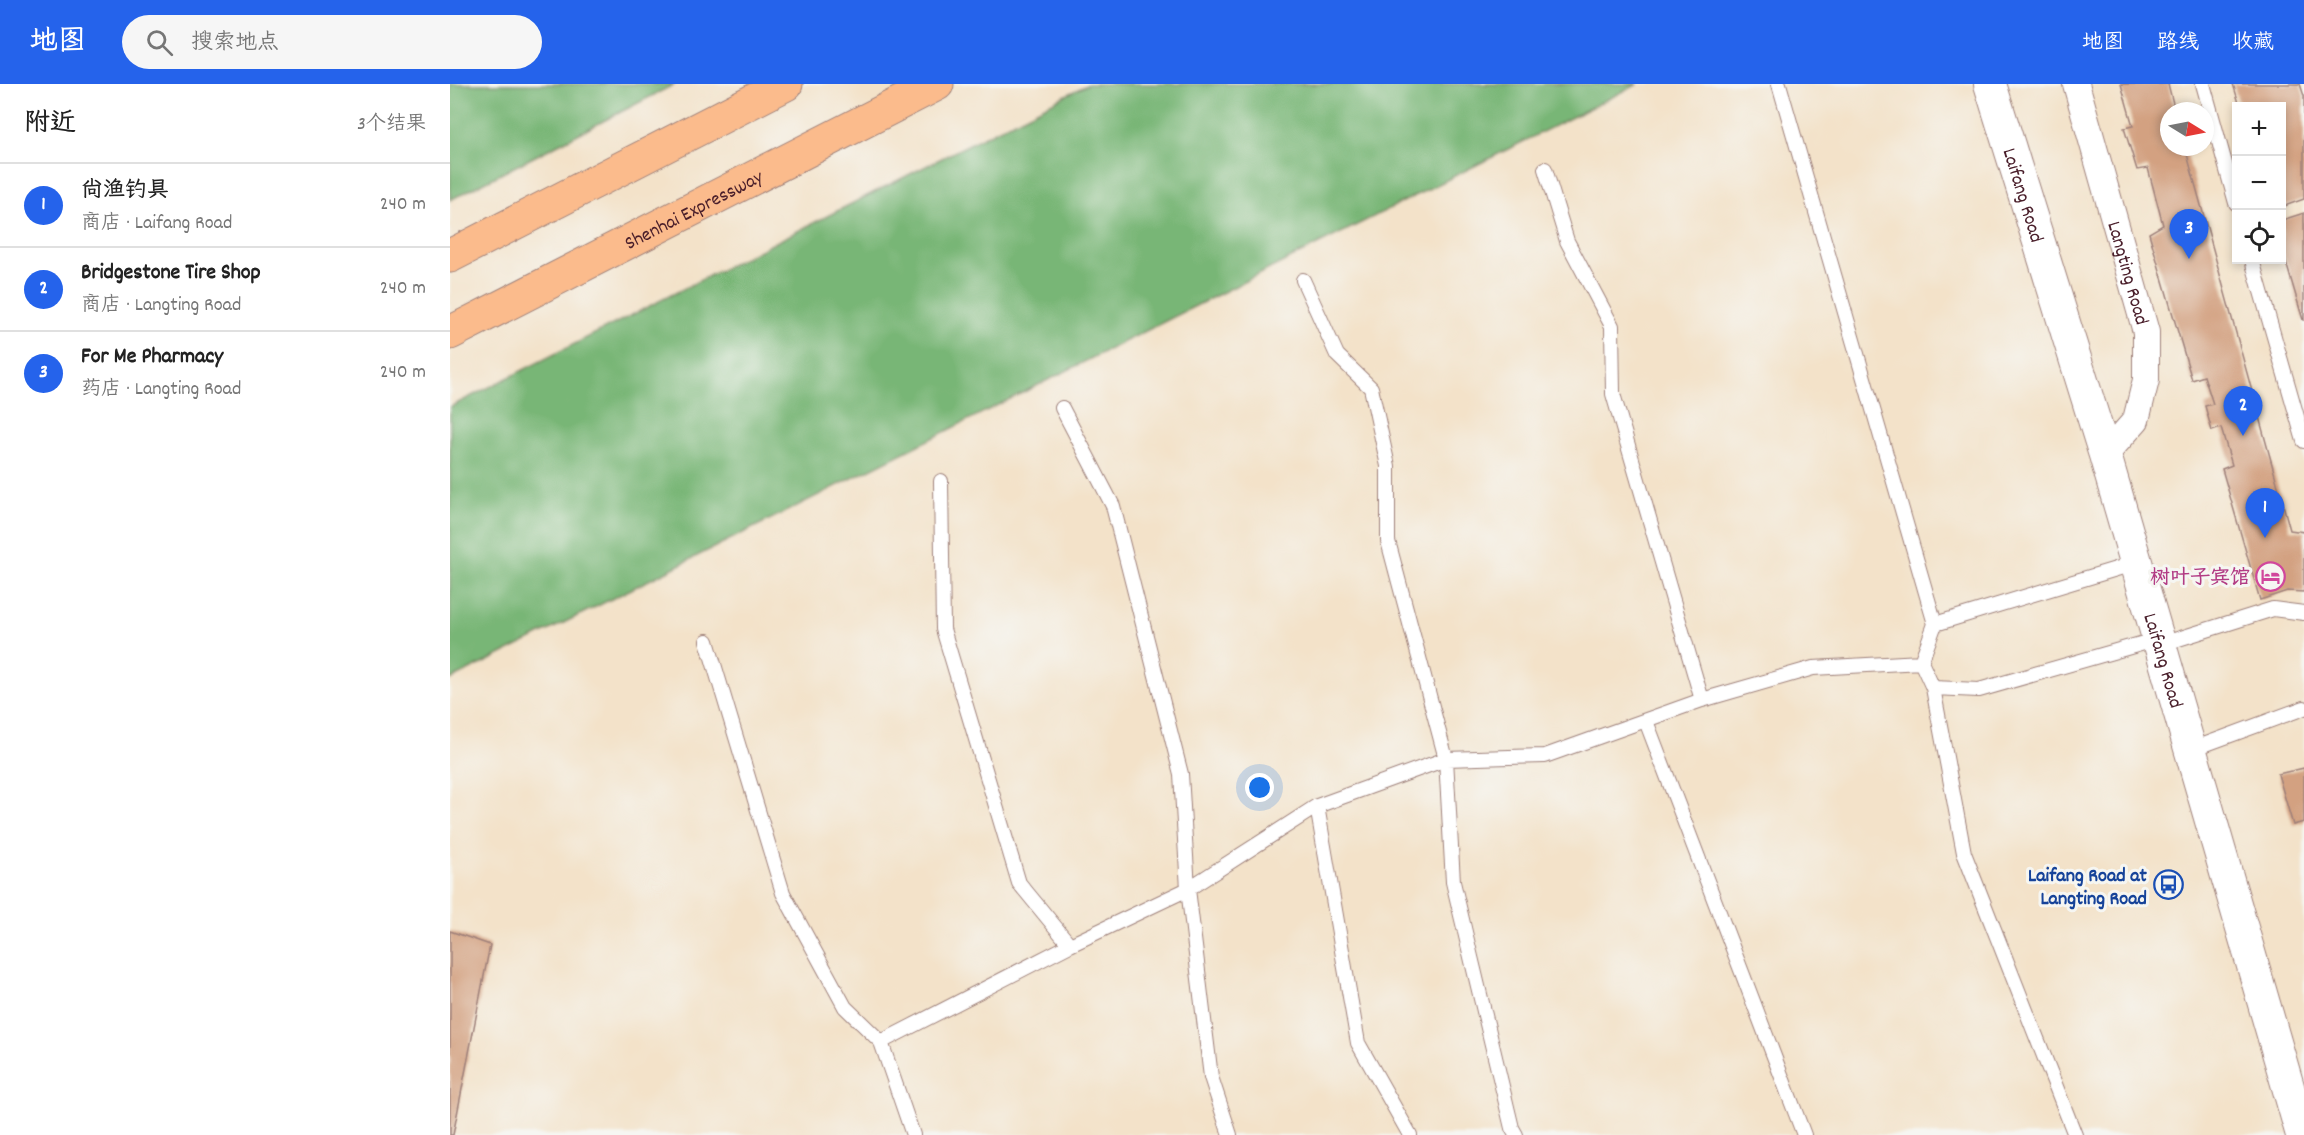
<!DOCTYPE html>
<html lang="zh">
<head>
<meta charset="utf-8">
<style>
  :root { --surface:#fff; --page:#f6f6f6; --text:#222; --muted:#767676; --line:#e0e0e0; --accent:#2563eb }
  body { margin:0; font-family:Dekko,"LXGW WenKai TC",sans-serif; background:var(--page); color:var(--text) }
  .controls { position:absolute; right:18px; top:18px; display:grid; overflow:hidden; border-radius:0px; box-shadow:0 3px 9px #0003 }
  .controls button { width:54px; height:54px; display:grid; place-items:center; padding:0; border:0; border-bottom:2px solid var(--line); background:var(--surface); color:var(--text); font:30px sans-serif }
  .compass { position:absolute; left:1710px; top:18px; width:54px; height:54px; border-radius:50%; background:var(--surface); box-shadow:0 3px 9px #0003; rotate:100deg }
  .you { position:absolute; left:810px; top:704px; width:21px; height:21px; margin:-15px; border:4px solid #fff; border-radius:50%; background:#1a73e8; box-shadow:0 0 0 9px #1a73e833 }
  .badge { display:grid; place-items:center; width:39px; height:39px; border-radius:50%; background:var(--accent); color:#fff; font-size:20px; font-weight:700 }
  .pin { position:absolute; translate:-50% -50px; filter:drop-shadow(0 2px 3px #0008) }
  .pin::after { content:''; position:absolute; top:32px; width:21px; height:18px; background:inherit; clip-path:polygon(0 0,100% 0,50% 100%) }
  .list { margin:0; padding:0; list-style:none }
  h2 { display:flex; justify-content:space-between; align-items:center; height:78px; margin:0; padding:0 24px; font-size:26px }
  h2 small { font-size:20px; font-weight:400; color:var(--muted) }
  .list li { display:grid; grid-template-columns:39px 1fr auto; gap:18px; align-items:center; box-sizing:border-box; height:84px; padding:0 24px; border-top:2px solid var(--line) }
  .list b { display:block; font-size:22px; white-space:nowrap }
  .list p { margin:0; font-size:20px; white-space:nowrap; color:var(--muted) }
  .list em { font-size:20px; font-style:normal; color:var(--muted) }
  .icon { flex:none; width:33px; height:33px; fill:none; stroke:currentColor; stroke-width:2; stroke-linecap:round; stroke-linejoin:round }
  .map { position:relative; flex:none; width:1854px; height:1051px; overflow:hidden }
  header { display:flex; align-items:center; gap:36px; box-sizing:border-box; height:84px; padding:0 30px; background:var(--accent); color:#fff }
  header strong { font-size:28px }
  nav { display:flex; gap:33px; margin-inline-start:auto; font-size:21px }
  .search { width:420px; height:54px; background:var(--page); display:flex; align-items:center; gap:15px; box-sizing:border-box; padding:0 21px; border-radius:33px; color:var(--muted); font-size:22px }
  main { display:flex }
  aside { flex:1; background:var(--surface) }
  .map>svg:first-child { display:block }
</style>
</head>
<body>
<header>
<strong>地图</strong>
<div class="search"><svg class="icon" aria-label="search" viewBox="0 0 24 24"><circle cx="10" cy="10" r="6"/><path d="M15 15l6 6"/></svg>搜索地点</div>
<nav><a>地图</a><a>路线</a><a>收藏</a></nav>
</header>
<main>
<aside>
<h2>附近<small>3个结果</small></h2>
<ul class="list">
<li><span class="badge">1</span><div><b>尚渔钓具</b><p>商店 · Laifang Road</p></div><em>240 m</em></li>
<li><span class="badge">2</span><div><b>Bridgestone Tire Shop</b><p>商店 · Langting Road</p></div><em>240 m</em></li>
<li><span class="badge">3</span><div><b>For Me Pharmacy</b><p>药店 · Langting Road</p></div><em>240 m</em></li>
</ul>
</aside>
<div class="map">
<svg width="1854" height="1051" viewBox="0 0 1854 1051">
  <rect width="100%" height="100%" fill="#f6f6f2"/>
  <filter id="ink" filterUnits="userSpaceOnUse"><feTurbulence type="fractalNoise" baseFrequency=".0167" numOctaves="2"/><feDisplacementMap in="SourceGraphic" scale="12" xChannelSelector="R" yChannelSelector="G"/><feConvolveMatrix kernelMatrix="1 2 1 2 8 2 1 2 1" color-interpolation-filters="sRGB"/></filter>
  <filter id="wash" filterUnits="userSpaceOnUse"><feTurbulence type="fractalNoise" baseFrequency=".008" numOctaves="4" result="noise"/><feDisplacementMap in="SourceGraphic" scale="24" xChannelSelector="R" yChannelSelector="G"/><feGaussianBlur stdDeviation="1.35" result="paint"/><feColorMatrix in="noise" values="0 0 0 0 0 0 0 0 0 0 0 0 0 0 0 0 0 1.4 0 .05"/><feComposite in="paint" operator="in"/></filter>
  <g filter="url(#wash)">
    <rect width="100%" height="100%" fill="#f3e2c9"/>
    <!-- forest -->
    <path fill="#78b676" stroke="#616a50" stroke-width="1.5" d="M0,0h225l-225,116z
      M638,0h550l-1188,596v-273z"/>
    <g id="blocks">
      <!-- building -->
      <path fill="#d3a181" d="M1671,0h47l7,27h-6v36h16l105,383 14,2v60l-17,-1 -27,9 -38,-131 10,-4 -11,-37 -9,3 -7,-25 8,-2 -9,-28 -12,4 -43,-147 14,-8 -15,-57 -11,2 -13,-42 9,-2z
        M1783,0h67l4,12v103l-22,8v-101h-42z
        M1854,129v107h-1l-21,-71v-29z
        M1854,684v54l-11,3 -15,-51z
        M0,847l40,14 -37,190h-3z"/>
    </g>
  </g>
  <g filter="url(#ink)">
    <use href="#blocks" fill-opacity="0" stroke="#9e807a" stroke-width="1.5"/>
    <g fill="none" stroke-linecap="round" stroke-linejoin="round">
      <defs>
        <path id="service" d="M1329,0l156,540
          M1753,0l33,119
          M1095,85l22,72 45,85 1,68 89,306
          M1802,176l52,181
          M853,196l34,75 34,33 17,78v75l58,218 7,123 59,246 4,7
          M612,324l51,98 68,268 7,115 23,188 19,58
          M491,397l2,148 76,254 51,62
          M1686,479l-201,61 -14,38 12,26 46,2 179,-51
          M257,557l76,252 62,114 36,35 32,93
          M1709,561l114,-36 31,4
          M1483,604l31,165 111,282
          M1196,637l158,414
          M1740,666l114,-42
          M867,722l41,237 52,92
          M431,958l189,-97 118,-56 129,-83 129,-47 99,-3 157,-56 111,-32 108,-6"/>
        <g id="minor">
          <path id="s1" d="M1626,0l70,248v48l-10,40 -31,35"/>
        </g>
        <g id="tertiary">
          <path id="s2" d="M1540,0l115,371 197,680"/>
        </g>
        <g id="motorway">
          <path d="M0,172l336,-172"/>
          <path id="s3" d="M0,249l487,-249"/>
        </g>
      </defs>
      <!-- service casing -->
      <use href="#service" stroke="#9e807a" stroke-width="16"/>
      <!-- minor casing -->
      <use href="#minor" stroke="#9e807a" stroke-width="28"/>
      <!-- tertiary casing -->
      <use href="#tertiary" stroke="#9e807a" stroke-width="34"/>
      <!-- motorway casing -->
      <use href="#motorway" stroke="#9e807a" stroke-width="35"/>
      <!-- service -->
      <use href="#service" stroke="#fff" stroke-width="14"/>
      <!-- minor -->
      <use href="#minor" stroke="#fff" stroke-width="26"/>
      <!-- tertiary -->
      <use href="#tertiary" stroke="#fff" stroke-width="32"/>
      <!-- motorway -->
      <use href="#motorway" stroke="#fbbb8c" stroke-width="33"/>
    </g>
  </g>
  <!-- icons -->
  <defs>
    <symbol id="hotel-ring" viewBox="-11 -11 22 22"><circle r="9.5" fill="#f6f6f2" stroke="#d1479c" stroke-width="1.5"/><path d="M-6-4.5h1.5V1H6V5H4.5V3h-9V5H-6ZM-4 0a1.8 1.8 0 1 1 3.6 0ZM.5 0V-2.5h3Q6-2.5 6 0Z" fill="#d1479c"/></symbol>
    <symbol id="bus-ring" viewBox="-11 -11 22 22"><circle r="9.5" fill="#f6f6f2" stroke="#1a4fb4" stroke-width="1.5"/><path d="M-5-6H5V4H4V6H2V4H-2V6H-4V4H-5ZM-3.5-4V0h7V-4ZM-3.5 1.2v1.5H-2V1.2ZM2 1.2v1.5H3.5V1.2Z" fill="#1a4fb4"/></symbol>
  </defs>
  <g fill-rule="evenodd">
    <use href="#hotel-ring" x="1804" y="476" width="33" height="33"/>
    <use href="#bus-ring" x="1702" y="784" width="33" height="33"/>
  </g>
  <g text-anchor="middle" stroke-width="6" stroke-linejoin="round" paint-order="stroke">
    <!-- street labels -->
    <g font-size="20" fill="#4a1f2b" stroke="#f6f6f2">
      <text dy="7" stroke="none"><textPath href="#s2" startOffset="116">Laifang Road</textPath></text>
      <text dy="7" stroke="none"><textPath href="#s3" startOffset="273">Shenhai Expressway</textPath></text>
      <text dy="7" stroke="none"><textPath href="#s1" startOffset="196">Langting Road</textPath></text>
      <text dy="7" stroke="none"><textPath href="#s2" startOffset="602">Laifang Road</textPath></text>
    </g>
    <!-- hotel labels -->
    <g font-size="20" font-weight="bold" fill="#b23c85" stroke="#f6f6f2" text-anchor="end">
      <text x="1800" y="499">树叶子宾馆</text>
    </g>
    <!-- transit labels -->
    <g font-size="20" font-weight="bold" fill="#164399" stroke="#f6f6f2" text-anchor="end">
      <text x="1697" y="797">Laifang Road at<tspan x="1697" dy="23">Langting Road</tspan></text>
    </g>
  </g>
</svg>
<div class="controls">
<button>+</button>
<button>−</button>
<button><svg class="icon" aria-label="locate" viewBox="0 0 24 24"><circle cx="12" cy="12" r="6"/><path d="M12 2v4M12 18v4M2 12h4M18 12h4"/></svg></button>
</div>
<svg class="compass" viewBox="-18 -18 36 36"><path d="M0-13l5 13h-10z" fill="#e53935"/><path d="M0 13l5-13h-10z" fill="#767676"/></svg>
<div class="you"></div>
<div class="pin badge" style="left:1815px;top:454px">1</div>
<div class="pin badge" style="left:1793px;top:352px">2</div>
<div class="pin badge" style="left:1739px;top:175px">3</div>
</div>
</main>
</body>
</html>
